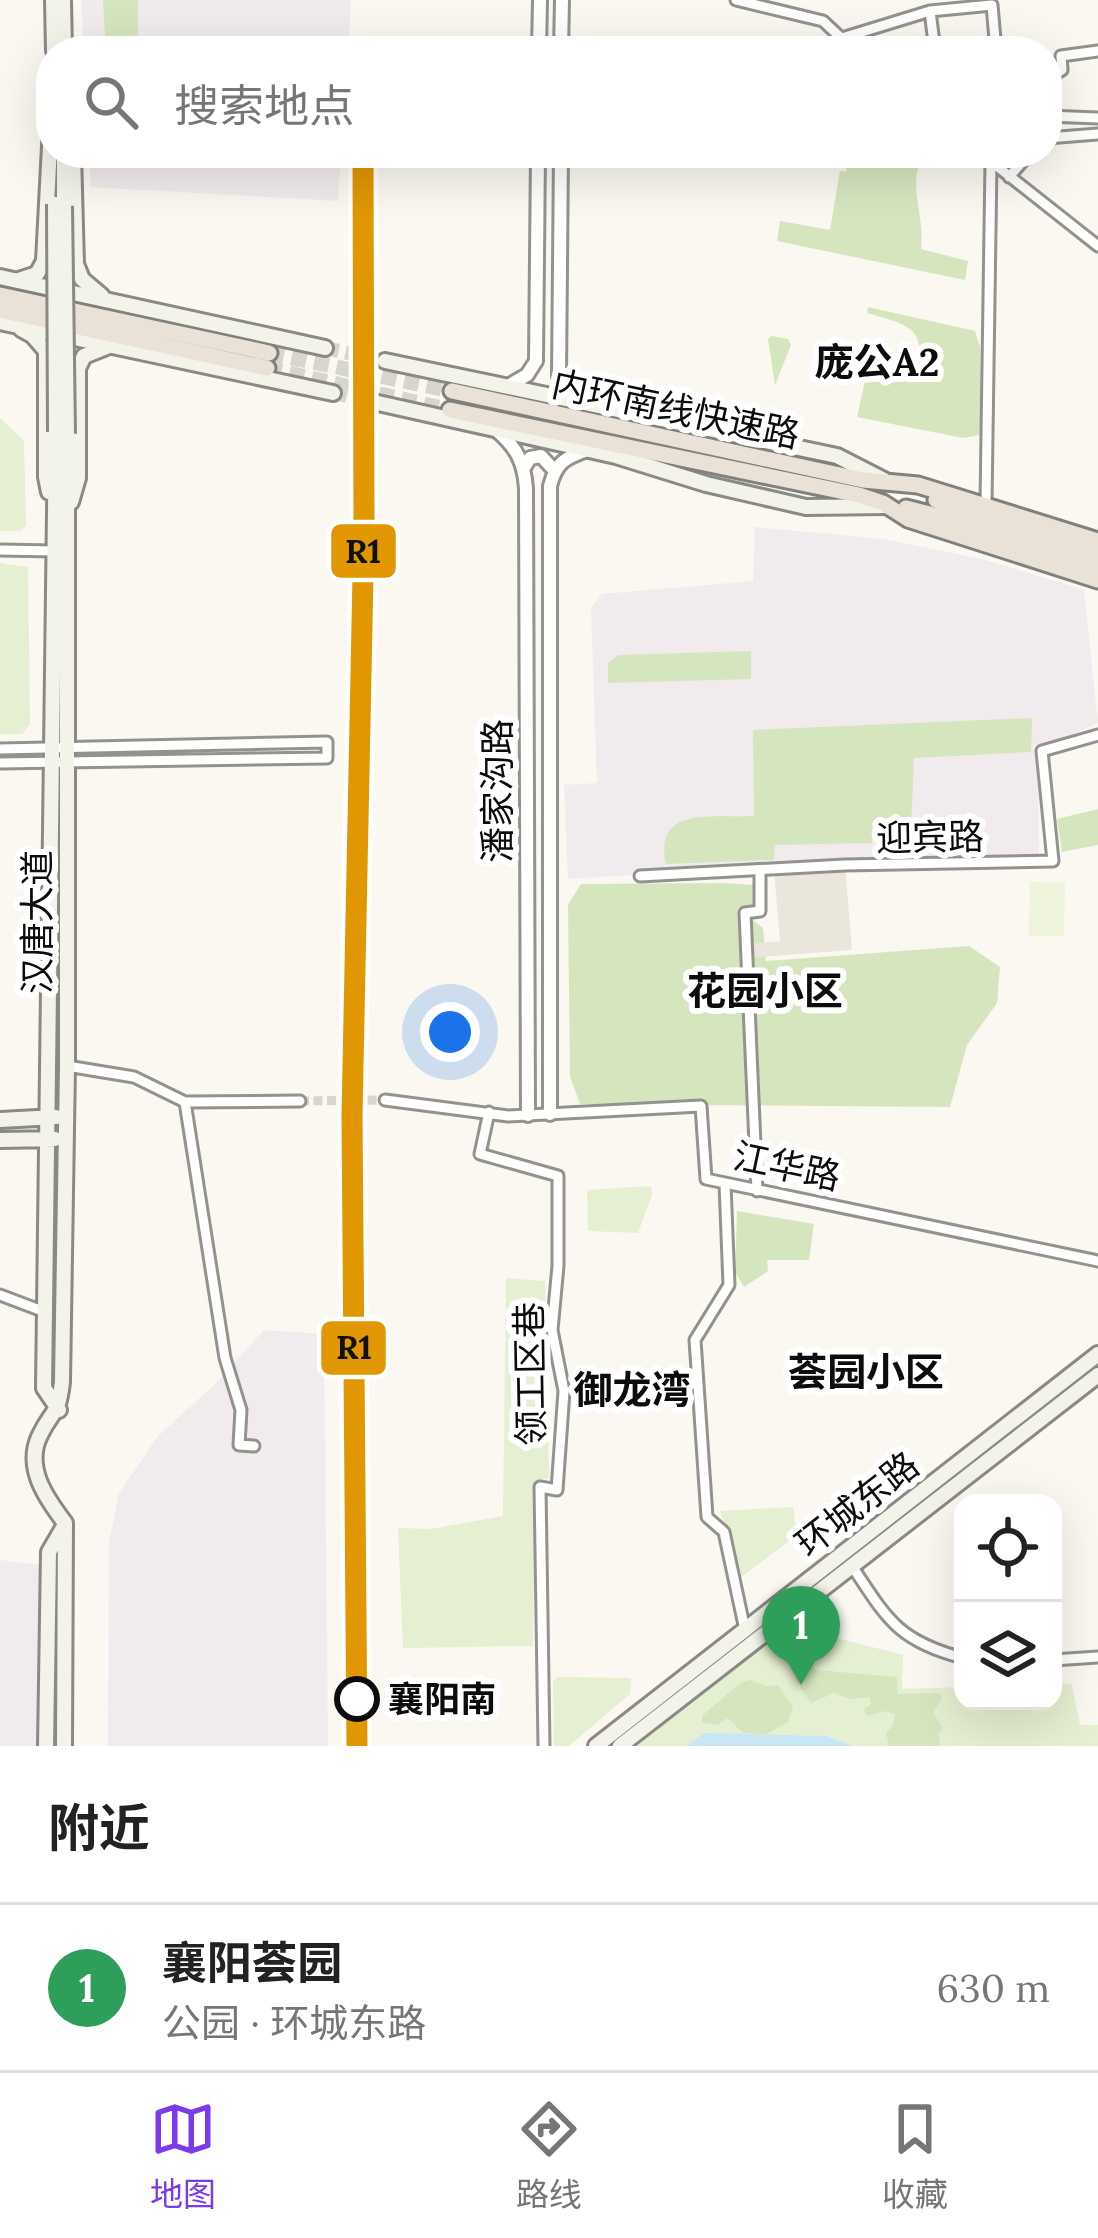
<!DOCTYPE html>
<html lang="zh">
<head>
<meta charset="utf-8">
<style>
  :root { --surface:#fff; --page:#f6f6f6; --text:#222; --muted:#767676; --line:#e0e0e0; --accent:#7c3aed }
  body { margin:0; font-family:Lora,"Noto Sans SC",serif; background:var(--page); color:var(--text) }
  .controls { position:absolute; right:36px; bottom:36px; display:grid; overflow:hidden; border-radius:24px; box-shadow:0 12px 48px #0002 }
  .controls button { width:108px; height:108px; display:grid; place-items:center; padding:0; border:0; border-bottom:3px solid var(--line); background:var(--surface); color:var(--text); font:60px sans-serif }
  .you { position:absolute; left:450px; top:1032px; width:42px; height:42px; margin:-30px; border:9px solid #fff; border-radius:50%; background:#1a73e8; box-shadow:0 0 0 18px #1a73e833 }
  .badge { display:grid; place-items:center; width:78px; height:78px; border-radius:50%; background:var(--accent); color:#fff; font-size:39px; font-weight:700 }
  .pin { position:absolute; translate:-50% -99px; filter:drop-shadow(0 3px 6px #0008) }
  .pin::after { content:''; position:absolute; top:63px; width:42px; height:36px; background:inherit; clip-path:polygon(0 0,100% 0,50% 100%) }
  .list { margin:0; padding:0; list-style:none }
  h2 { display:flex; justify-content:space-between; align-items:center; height:156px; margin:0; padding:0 48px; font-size:51px }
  h2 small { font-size:39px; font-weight:400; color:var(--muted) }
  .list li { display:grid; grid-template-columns:78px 1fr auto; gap:36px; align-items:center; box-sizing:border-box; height:168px; padding:0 48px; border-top:3px solid var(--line) }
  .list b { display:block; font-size:45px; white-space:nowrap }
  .list p { margin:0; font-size:39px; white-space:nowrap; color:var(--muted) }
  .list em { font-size:39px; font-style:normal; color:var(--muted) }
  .icon { flex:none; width:66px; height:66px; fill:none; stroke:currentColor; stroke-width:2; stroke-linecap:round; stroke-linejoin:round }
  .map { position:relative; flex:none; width:1098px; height:1746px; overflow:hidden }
  .search { position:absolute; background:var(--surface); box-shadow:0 12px 48px #0002; left:36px; right:36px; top:36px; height:132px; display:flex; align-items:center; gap:30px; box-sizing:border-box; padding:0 42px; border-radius:48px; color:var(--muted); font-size:45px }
  .sheet { height:324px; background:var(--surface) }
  nav { display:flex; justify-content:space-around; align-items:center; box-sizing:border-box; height:168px; border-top:3px solid var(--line); background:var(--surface); font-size:33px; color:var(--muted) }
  nav a { display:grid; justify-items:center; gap:6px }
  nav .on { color:var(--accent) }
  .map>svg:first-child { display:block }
</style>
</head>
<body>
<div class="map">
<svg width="1098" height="1746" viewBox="0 0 1098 1746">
  <rect width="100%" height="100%" fill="#faf8f0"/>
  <!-- industrial -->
  <path fill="#f1ebed" d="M81,0h270l-3,51h-264z
    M89,153h252l-3,48 -247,-14z
    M755,527l129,12 102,21 98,30 14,133 -60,26 1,106 -165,5 -306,19 -4,-94 33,-2 -6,-174 11,-15 151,-13z
    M264,1330l60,4 4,412h-220l1,-203 10,-50 39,-57 53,-48z
    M0,1560l49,6 -3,180h-46z"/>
  <!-- green -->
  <path fill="#e5efd1" d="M0,418l24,23 2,85 -7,5h-19z
    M0,563l28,4 2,157 -8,10h-22z
    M651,1186l1,9 -14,38 -50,-2 -1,-41z
    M506,1278l39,3 4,197 -14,4 -2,164 -130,2 -5,-120 33,1 72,-13z
    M793,1507l4,28 -60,45 -2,-29 -15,-40z
    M779,1623l124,32 -1,34 61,-2v14h90v-16l19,-1 8,41h18v21h-244l-27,-10 -123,-2 -17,12h-67z
    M557,1677l74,1 -1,16 -61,52h-15l-1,-65z"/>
  <!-- forest -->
  <path fill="#d5e6bf" d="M103,0h35v51h-32z
    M849,153l35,3 23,-3 12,12c-9,27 6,53 2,84l47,12 -3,19 -188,-39 3,-20 50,9 10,-59 6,1z
    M868,307l107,24 5,16 2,79 -3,9 -16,3 -106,-21 11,-50 43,13c21,-51 -1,-55 -44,-67z
    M772,336l16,3 3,6 -16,40 -7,-46z
    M751,651v28l-143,4v-20l10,-8z
    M1032,718l-1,34 -117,6 -3,70h-39v15l-97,2 -1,15 -108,4c-13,-60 49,-45 88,-48l-1,-86z
    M1098,809v36l-36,7 -5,-33z
    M725,883l29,2 -1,35 10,8 3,33 203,-15 31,21 -3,36 -30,42 -17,62 -370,-3 -10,-28 -2,-171 13,-21z
    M737,1211l77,13 -5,36h-42l1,11 -24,16 -9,-15z
    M809,1656l6,14 82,7 1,17 41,-1 3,5 -9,15 10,15 -4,5 1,13h-51l-3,-14 7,-6 2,-12 -9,-3 -20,5 -2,-7 7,-5 -1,-7 -20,2 -16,-6 -23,10 -16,-23 4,-9 -3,-9z
    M751,1680l15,6 12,-1 15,22 -5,15 -22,12 -23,-1 -15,-15 -10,7 -16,-3v-6l39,-34z"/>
  <!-- pitch -->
  <path fill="#eef3db" d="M1030,882l35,1 -1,53h-35z"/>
  <!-- plaza -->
  <path fill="#eae6dc" d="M845,865l7,85 -105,8 -1,-14 34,-3 -6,-70z"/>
  <!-- water -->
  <path fill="#c8e6f3" d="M704,1733l123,3 27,10h-167z"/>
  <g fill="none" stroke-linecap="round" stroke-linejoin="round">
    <!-- minor-tunnel -->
    <path stroke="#d6d5ce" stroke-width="9" stroke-dasharray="9 4.5" stroke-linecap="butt" d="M300,1101l85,-1"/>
    <!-- secondary-tunnel -->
    <path stroke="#d6d5ce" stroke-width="14" stroke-dasharray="14 7" stroke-linecap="butt" d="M325,348l60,13
      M333,393l45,10"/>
    <!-- trunk-tunnel -->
    <path stroke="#d6d5ce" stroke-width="15" stroke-dasharray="15 8" stroke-linecap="butt" d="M269,353l183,38
      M267,368l183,42"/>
    <defs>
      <path id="minor" d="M736,0l87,21 32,30
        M930,11l5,40
        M842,38l88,-27 62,-6 4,46
        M1047,79l15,-9 -1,-14 37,-5
        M1047,116l51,2
        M1047,138l51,-4
        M983,156l8,6 -5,341
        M989,160l109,86
        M1009,177l21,-24
        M0,550l55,1
        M0,749l327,-7v16l-327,5
        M640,876l205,-11 208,-4 -11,-110 56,-16
        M67,1066l67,11 51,25 115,-1
        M385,1100l123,16 193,-10 5,73 392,82
        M185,1102l40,256 16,52 -2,35 15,1
        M489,1112l-9,42 78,22v90l-6,64 12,61 -7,99 -17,-3 4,259
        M725,1184l4,101 -34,55 12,177 17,15 21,98
        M757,1191l-12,-278 15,-2v-41
        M0,1295l45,17
        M852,1566c35,53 46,75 111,92
        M1053,1660l45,-3"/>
      <path id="tertiary" d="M539,51l1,-51
        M561,51l1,-51
        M561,153l-2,224 20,24
        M508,386l19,-11 9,-14 2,-208
        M496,430c20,17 28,31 30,58l2,627
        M525,466l5,-8 11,-2 13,14
        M550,1114v-628c6,-23 14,-28 37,-36"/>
      <path id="secondary" d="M53,0l1,51
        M63,0l1,51
        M64,153v53
        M73,153l3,111 6,15 20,17
        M0,277l325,71
        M19,280l18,-6 7,-13 7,-134
        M0,322l333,71
        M21,329l11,6 14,16v126l3,15
        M385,361l452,95 47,24
        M378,403l238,53 90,28 100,23 82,-1
        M56,432l-12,956 15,22
        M71,502l7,-24v-110l6,-12 25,-10
        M0,1120l56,-3
        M0,1140l55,-1
        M46,1746l3,-194 14,-24
        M64,1746l1,-223c-19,-25 -41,-56 -25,-88 13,-27 18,-18 22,-53l5,-316v-632
        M596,1746l502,-392
        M620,1746l478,-371"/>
      <path id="trunk" d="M0,295l269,58
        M0,310l267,58
        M452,391l411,89 55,5 180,56
        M450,410l409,85 24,8 25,16 190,61
        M936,500l162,54
        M906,508l59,15 133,44"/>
    </defs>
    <!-- minor casing -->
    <use href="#minor" stroke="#93928f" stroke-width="15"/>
    <!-- tertiary casing -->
    <use href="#tertiary" stroke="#93928f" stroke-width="18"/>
    <!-- secondary casing -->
    <use href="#secondary" stroke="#8a8985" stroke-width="20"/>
    <!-- trunk casing -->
    <use href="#trunk" stroke="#80807c" stroke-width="21"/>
    <!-- minor -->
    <use href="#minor" stroke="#fefefd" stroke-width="9"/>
    <!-- tertiary -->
    <use href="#tertiary" stroke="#fefefd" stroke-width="12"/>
    <!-- secondary -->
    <use href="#secondary" stroke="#f4f3e9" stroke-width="14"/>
    <!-- trunk -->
    <use href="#trunk" stroke="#eae2d7" stroke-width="15"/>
    <defs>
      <path id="secondary-bridge" d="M55,204l1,228
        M64,206l3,228"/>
    </defs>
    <!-- secondary-bridge casing -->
    <use href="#secondary-bridge" stroke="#8a8985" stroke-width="20" stroke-linecap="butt"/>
    <!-- secondary-bridge -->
    <use href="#secondary-bridge" stroke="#f4f3e9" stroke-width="14"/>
    <defs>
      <path id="rail-1" d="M357,1746l-5,-630 12,-590 -1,-373"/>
    </defs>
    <!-- rail-1 casing -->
    <use href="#rail-1" stroke="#fff" stroke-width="30"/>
    <!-- rail-1 -->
    <use href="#rail-1" stroke="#e09701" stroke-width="21"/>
  </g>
  <!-- markers -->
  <circle fill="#fff" stroke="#0c0c0c" stroke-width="6" cx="357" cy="1699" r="20"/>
  <g text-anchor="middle" stroke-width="12" stroke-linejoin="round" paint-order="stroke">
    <!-- street labels -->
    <g font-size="36" fill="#0c0c0c" stroke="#fff">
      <text transform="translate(676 409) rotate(12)" y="13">内环南线快速路</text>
      <text transform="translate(497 791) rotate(-90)" y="13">潘家沟路</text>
      <text transform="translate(930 837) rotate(-1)" y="13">迎宾路</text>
      <text transform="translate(37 922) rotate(-90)" y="13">汉唐大道</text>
      <text transform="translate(787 1166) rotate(12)" y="13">江华路</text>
      <text transform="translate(530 1374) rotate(-91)" y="13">领工区巷</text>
      <text transform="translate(857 1504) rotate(-38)" y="13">环城东路</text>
    </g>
    <!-- stop labels -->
    <g font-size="36" font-weight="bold" fill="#0c0c0c" stroke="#fff" text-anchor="start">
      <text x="388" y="1712">襄阳南</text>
    </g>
    <!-- neighbourhood labels -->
    <g font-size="39" font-weight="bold" fill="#0c0c0c" stroke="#fff">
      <text x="877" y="376">庞公A2</text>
      <text x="765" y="1005">花园小区</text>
      <text x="866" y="1386">荟园小区</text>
      <text x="632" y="1404">御龙湾</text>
    </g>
  </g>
  <g stroke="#fff" stroke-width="4.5">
    <rect x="329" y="522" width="69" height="58" rx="12" fill="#e09701"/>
    <rect x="319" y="1319" width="69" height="58" rx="12" fill="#e09701"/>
  </g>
  <g font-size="33" text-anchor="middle" font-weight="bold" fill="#111">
    <text x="363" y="563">R1</text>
    <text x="354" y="1359">R1</text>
  </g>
</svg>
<div class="controls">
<button><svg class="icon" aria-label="locate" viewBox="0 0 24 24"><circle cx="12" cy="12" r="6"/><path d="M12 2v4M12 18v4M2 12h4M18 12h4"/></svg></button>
<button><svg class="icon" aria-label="layers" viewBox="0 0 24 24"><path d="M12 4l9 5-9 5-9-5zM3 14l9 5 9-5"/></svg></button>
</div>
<div class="you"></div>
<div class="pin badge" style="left:801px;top:1685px;background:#2e9e5b">1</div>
<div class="search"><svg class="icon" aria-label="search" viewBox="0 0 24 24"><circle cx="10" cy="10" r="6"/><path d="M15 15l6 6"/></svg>搜索地点</div>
</div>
<section class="sheet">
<h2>附近<small></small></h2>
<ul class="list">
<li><span class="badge" style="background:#2e9e5b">1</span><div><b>襄阳荟园</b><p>公园 · 环城东路</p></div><em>630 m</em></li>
</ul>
</section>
<nav>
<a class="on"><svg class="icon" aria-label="map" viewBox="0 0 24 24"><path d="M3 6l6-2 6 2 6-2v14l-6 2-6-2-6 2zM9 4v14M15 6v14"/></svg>地图</a>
<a><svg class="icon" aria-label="directions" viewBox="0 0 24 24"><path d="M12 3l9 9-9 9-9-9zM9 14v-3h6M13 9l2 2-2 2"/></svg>路线</a>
<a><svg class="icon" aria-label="saved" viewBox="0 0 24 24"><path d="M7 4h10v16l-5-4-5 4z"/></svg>收藏</a>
</nav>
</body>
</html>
